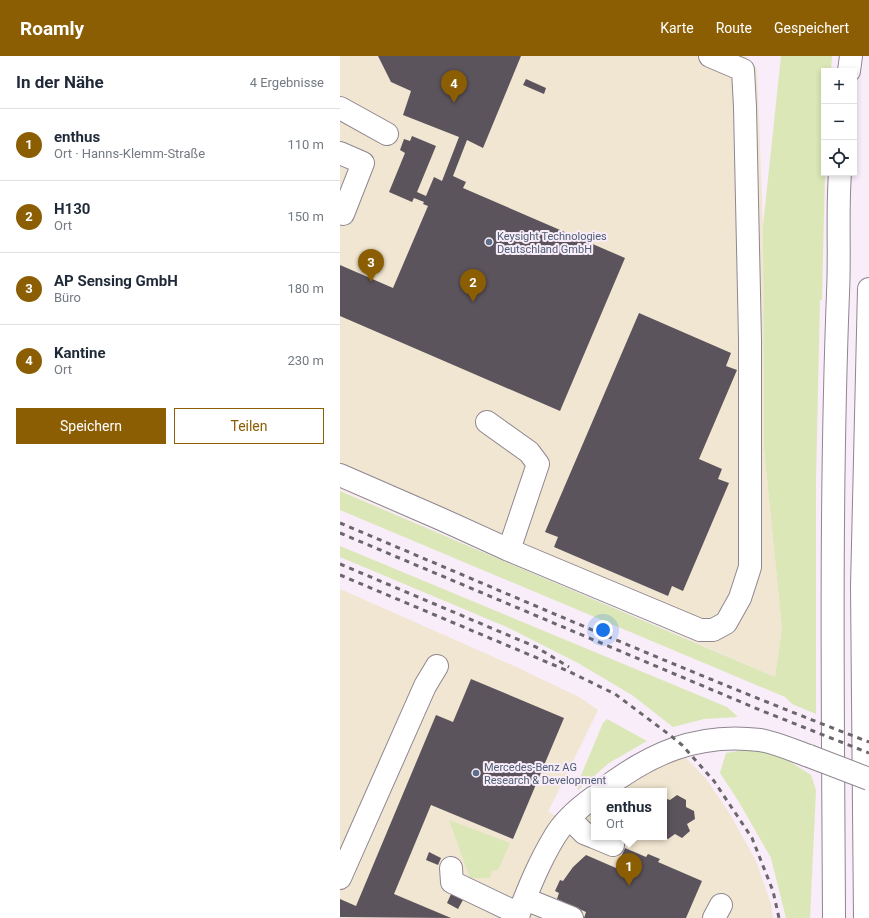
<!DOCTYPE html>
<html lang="de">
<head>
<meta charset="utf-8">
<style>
  :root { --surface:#fff; --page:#f6f6f7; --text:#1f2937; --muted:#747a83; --line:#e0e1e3; --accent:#8c5e03 }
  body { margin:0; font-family:Roboto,sans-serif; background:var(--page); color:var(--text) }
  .controls { position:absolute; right:12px; top:12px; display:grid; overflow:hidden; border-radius:0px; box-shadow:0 2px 6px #0003 }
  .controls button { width:36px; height:36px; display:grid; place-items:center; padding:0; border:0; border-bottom:1px solid var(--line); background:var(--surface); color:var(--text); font:20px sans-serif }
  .you { position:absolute; left:263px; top:574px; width:14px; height:14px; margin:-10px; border:3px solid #fff; border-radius:50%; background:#1a73e8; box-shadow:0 0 0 6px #1a73e833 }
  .badge { display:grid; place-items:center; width:26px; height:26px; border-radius:50%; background:var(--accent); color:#fff; font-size:13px; font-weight:700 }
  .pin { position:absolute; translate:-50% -33px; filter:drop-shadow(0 1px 2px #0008) }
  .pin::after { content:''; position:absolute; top:21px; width:14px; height:12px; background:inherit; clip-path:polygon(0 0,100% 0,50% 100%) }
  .popup { position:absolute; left:251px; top:732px; width:76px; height:52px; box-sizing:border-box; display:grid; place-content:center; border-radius:0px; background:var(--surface); filter:drop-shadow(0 1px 3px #0005); font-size:13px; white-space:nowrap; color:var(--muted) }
  .popup b { font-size:15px; color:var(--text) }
  .popup::after { content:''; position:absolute; left:50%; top:100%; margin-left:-8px; border:8px solid transparent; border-top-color:var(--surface) }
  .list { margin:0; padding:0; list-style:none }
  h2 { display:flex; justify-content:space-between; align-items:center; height:52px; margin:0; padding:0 16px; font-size:17px }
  h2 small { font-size:13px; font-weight:400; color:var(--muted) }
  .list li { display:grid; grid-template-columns:26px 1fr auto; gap:12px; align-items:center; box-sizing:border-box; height:72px; padding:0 16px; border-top:1px solid var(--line) }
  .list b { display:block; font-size:15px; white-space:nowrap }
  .list p { margin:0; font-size:13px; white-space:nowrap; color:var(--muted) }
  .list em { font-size:13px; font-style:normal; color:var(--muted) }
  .actions { display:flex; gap:8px; padding:12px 16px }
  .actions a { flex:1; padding:9px 0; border:1px solid var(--accent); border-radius:0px; text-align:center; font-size:14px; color:var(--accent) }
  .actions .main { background:var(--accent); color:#fff }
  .icon { flex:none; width:22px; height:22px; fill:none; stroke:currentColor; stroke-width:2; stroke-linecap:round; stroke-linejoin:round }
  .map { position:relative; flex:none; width:529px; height:862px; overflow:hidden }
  header { display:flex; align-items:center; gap:24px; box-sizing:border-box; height:56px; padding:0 20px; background:var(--accent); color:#fff }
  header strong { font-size:19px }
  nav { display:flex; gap:22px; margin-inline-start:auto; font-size:14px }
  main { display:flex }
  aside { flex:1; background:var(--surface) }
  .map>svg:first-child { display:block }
</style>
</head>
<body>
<header>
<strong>Roamly</strong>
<nav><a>Karte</a><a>Route</a><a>Gespeichert</a></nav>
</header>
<main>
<aside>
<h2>In der Nähe<small>4 Ergebnisse</small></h2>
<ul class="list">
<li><span class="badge">1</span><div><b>enthus</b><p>Ort · Hanns-Klemm-Straße</p></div><em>110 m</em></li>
<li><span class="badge">2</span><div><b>H130</b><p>Ort</p></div><em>150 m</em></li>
<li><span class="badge">3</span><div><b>AP Sensing GmbH</b><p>Büro</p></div><em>180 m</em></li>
<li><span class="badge">4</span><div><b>Kantine</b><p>Ort</p></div><em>230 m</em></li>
</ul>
<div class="actions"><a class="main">Speichern</a><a>Teilen</a></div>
</aside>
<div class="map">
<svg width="529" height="862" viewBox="0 0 529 862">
  <rect width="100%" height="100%" fill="#f8edf9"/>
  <!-- commercial -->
  <path fill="#f1e6d1" d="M0,0h405l12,12 6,158 1,222 18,180 -7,49 -180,-79 -255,-109z
    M0,533l174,77 65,31 19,13 -50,102 30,14 16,-16v27h70v-46h-45l47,-28 20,-5 21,22 24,36 25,45 15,43 2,14h-433z"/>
  <!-- green -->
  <path fill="#dbe7b7" d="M441,0h51l-1,15h-7v102h1l-3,127h-2l-4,179v235l-24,-10 -7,-7 -445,-187v-19l435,186 7,-49 -18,-180 -1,-222z
    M0,490l387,161 11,10 -34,2 -31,8 -41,-32 -54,-32 -69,-35 -169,-71z
    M267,663l40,22 -38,22 -31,27 -1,-5 26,-62z
    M409,693l32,7 30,19 5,15 -6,128h-24l-15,-60 -32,-56 -19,-29 6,-20z
    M109,764l61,23 -12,27 -6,1 -2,7h-20z"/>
  <!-- building -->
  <path fill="#5c545d" d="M38,0h143l-38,92 -16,-8 -14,36 13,6 -3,6 162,70 -65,153 -220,-95v-51l53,23 35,-82 -5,-2 1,-2 -10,-4 -2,4 -23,-10 16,-39 -5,-3 4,-11 6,2 2,-5 24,10 -19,46 9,4 8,-19 8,4 17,-44 -56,-22 8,-24 -20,-9z
    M186,23l20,9 -2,6 -21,-9z
    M299,257l92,40 -5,13 11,4 -38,89 23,10 -4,10 11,4 -46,108 -11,-5 -4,10 -114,-49 4,-10 -13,-5z
    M131,623l93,39 -51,121 -82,-34 -37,89 57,24 -111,-1v-18l16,7 80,-191 17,7z
    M337,739l9,5v7l8,4 1,8 -8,5 3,7 -8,7 -7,-4 -7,5 -4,-2v-39l6,2z
    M285,792l21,9 2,-3 12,5 -2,3 44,19 -16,37h-102l2,-6 -29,-13 2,-6 -4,-2 5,-11 3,1 10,-14 13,-12 30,13z
    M89,796l12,6 -3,7 -12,-5z
    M112,836l12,6 -6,11 -11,-6z"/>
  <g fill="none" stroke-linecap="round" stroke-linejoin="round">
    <defs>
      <path id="minor" d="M0,52l47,26
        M0,97l23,10 -20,51 -3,-1
        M147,366l42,30 9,12 -29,86
        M0,419l101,44 68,31 191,80h13l13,-7 14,-25 10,-31v-227l-5,-233 -2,-37 -33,-14
        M261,735c48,-37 96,-59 159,-51 14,2 35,11 49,16
        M230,763l14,14 10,4
        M254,781l19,8
        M111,812l1,14 67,32
        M0,822l85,-192 12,-20
        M185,843l47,19
        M177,862c11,-28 22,-56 38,-82 9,-15 25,-29 39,-39
        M374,862l7,-13"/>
      <path id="highway" d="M509,15l2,-15
        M494,862c-1,-208 -4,-417 4,-625 2,-40 -1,-80 2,-120
        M525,862l-3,-331 7,-298"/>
    </defs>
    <!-- minor casing -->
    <use href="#minor" stroke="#8f8690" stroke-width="24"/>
    <!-- highway casing -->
    <use href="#highway" stroke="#8f8690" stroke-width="24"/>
    <!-- minor -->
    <use href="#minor" stroke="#fff" stroke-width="22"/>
    <!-- highway -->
    <use href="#highway" stroke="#fff" stroke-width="22"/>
    <!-- rail -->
    <path stroke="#6b656c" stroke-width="3" stroke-dasharray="5 5" stroke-linecap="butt" d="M0,467c176,74 351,151 529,219
      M0,477l420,177 109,43
      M0,508l196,83 33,20
      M0,519l228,96 47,23 56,42 11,9 32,36 38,57 21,53 6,27"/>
    <defs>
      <path id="minor-bridge" d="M469,700l60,23"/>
    </defs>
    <!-- minor-bridge casing -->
    <use href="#minor-bridge" stroke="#8f8690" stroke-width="24" stroke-linecap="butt"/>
    <!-- minor-bridge -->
    <use href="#minor-bridge" stroke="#fff" stroke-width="22"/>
  </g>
  <!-- markers -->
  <g fill="#5c6f8a" stroke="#f8edf9" stroke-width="1.5">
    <circle cx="149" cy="186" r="4"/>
    <circle cx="136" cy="717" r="4"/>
  </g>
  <g text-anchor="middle" stroke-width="4" stroke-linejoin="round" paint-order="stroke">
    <!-- service labels -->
    <g font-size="11" fill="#4e5e75" stroke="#f8edf9" text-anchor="start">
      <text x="157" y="184">Keysight Technologies<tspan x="157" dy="13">Deutschland GmbH</tspan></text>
      <text x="144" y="715">Mercedes-Benz AG<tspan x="144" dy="13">Research &amp; Development</tspan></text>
    </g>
  </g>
</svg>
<div class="controls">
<button>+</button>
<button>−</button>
<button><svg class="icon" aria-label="locate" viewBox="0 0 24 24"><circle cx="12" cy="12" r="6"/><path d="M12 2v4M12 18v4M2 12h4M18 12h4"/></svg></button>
</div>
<div class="you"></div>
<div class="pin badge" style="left:289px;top:830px">1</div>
<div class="popup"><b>enthus</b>Ort</div>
<div class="pin badge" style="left:133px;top:246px">2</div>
<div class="pin badge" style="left:31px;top:226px">3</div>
<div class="pin badge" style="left:114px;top:47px">4</div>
</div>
</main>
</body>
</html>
